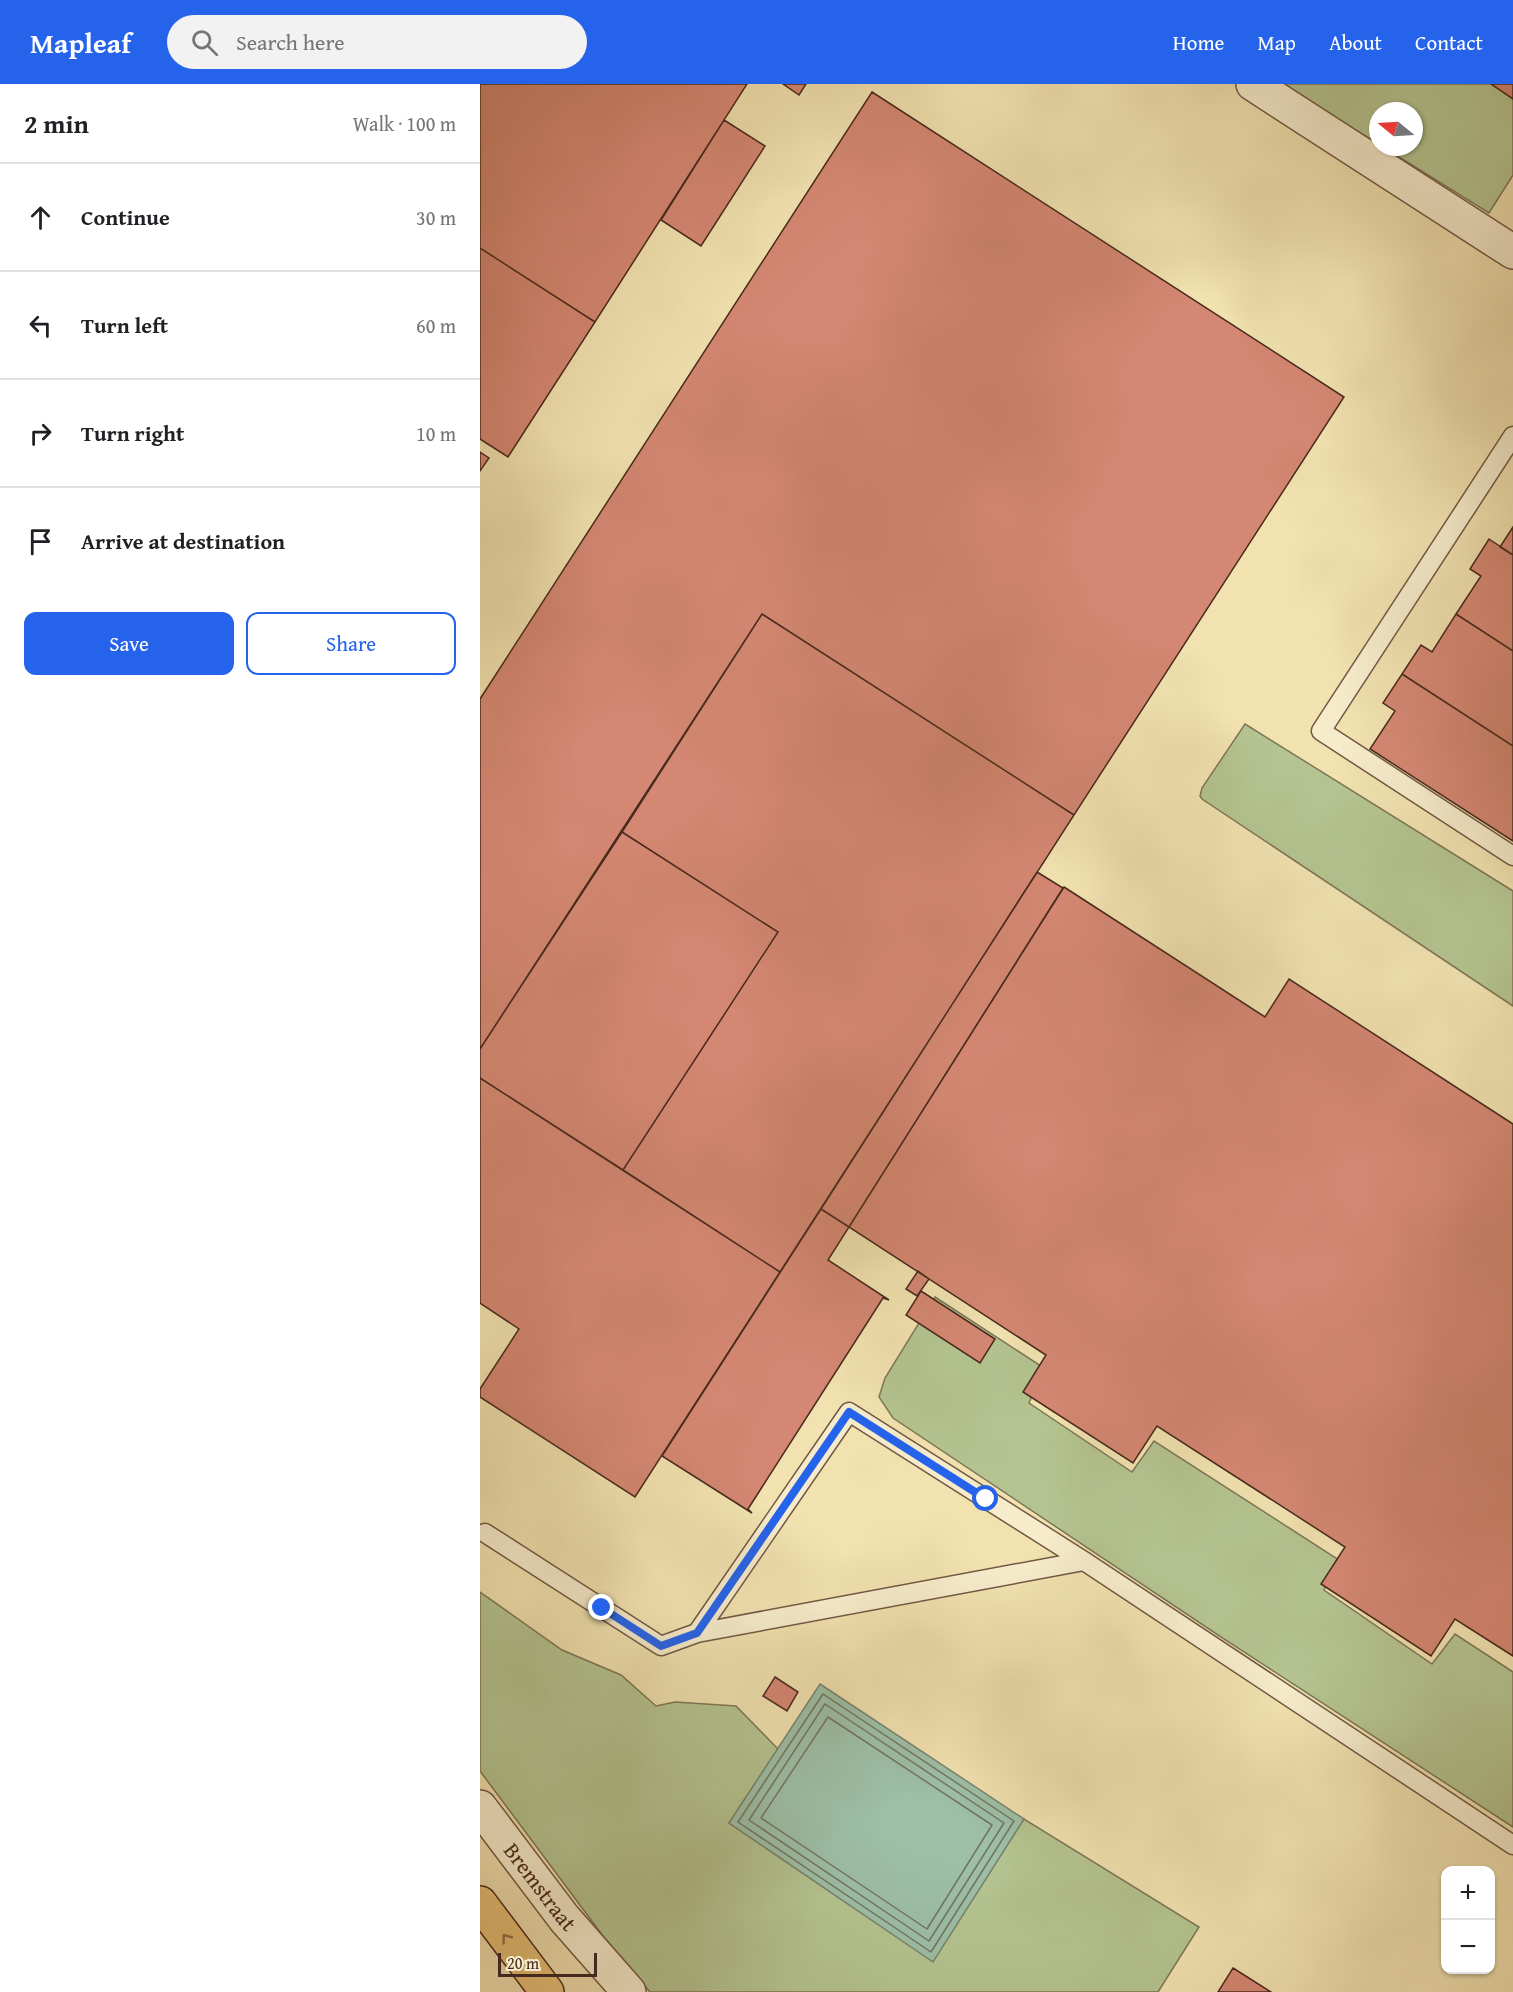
<!DOCTYPE html>
<html lang="en">
<head>
<meta charset="utf-8">
<style>
  :root { --surface:#fff; --page:#f2f2f2; --text:#202124; --muted:#757577; --line:#e0e0e0; --accent:#2563eb }
  body { margin:0; font-family:"Gentium Book Plus",serif; background:var(--page); color:var(--text) }
  .controls { position:absolute; right:18px; bottom:18px; display:grid; overflow:hidden; border-radius:12px; box-shadow:0 2px 4px #0004 }
  .controls button { width:54px; height:54px; display:grid; place-items:center; padding:0; border:0; border-bottom:2px solid var(--line); background:var(--surface); color:var(--text); font:30px sans-serif }
  .compass { position:absolute; left:889px; top:18px; width:54px; height:54px; border-radius:50%; background:var(--surface); box-shadow:0 2px 4px #0004; rotate:288deg }
  .scale { position:absolute; left:18px; bottom:15px; width:99px; box-sizing:border-box; padding-left:6px; border:3px solid #48291d; border-top:0; font-size:16px; line-height:21px; white-space:nowrap; color:#48291d; -webkit-text-stroke:4px #f6eccc; paint-order:stroke }
  .stop { position:absolute; width:18px; height:18px; margin:-14px; border:4px solid #2563eb; border-radius:50%; background:#fff }
  .stop.end { background:#2563eb; border-color:#fff; box-shadow:0 2px 6px #0008 }
  .list { margin:0; padding:0; list-style:none }
  h2 { display:flex; justify-content:space-between; align-items:center; height:78px; margin:0; padding:0 24px; font-size:26px }
  h2 small { font-size:20px; font-weight:400; color:var(--muted) }
  .list li { display:grid; grid-template-columns:39px 1fr auto; gap:18px; align-items:center; box-sizing:border-box; height:108px; padding:0 24px; border-top:2px solid var(--line) }
  .list b { display:block; font-size:22px; white-space:nowrap }
  .list em { font-size:20px; font-style:normal; color:var(--muted) }
  .actions { display:flex; gap:12px; padding:18px 24px }
  .actions a { flex:1; padding:14px 0; border:2px solid var(--accent); border-radius:12px; text-align:center; font-size:21px; color:var(--accent) }
  .actions .main { background:var(--accent); color:#fff }
  .icon { flex:none; width:33px; height:33px; fill:none; stroke:currentColor; stroke-width:2; stroke-linecap:round; stroke-linejoin:round }
  .map { position:relative; flex:none; width:1033px; height:1908px; overflow:hidden }
  header { display:flex; align-items:center; gap:36px; box-sizing:border-box; height:84px; padding:0 30px; background:var(--accent); color:#fff }
  header strong { font-size:28px }
  nav { display:flex; gap:33px; margin-inline-start:auto; font-size:21px }
  .search { width:420px; height:54px; background:var(--page); display:flex; align-items:center; gap:15px; box-sizing:border-box; padding:0 21px; border-radius:33px; color:var(--muted); font-size:22px }
  main { display:flex }
  aside { flex:1; background:var(--surface) }
  .map>svg:first-child { display:block }
</style>
</head>
<body>
<header>
<strong>Mapleaf</strong>
<div class="search"><svg class="icon" aria-label="search" viewBox="0 0 24 24"><circle cx="10" cy="10" r="6"/><path d="M15 15l6 6"/></svg>Search here</div>
<nav><a>Home</a><a>Map</a><a>About</a><a>Contact</a></nav>
</header>
<main>
<aside>
<h2>2 min<small>Walk · 100 m</small></h2>
<ul class="list">
<li><svg class="icon" aria-label="ahead" viewBox="0 0 24 24"><path d="M12 20V5M6 11l6-6 6 6"/></svg><div><b>Continue</b></div><em>30 m</em></li>
<li><svg class="icon" aria-label="left" viewBox="0 0 24 24"><path d="M17 20v-9H6M10 6l-5 5 5 5"/></svg><div><b>Turn left</b></div><em>60 m</em></li>
<li><svg class="icon" aria-label="right" viewBox="0 0 24 24"><path d="M7 20v-9h11M14 6l5 5-5 5"/></svg><div><b>Turn right</b></div><em>10 m</em></li>
<li><svg class="icon" aria-label="arrive" viewBox="0 0 24 24"><path d="M6 21V4h12l-3 4 3 4H6"/></svg><div><b>Arrive at destination</b></div></li>
</ul>
<div class="actions"><a class="main">Save</a><a>Share</a></div>
</aside>
<div class="map">
<svg width="1033" height="1908" viewBox="0 0 1033 1908">
  <rect width="100%" height="100%" fill="#f1e2b0"/>
  <filter id="stains"><feTurbulence type="fractalNoise" baseFrequency=".00333" numOctaves="4"/><feColorMatrix values="0 0 0 0 .2 0 0 0 0 .09 0 0 0 0 .02 0 0 0 .5 -.17"/></filter>
  <radialGradient id="worn" r=".72"><stop offset=".6" stop-color="#630" stop-opacity="0"/><stop offset="1" stop-color="#630" stop-opacity=".3"/></radialGradient>
  <!-- green -->
  <path fill="#b4c490" stroke="#7e7656" stroke-width="1.5" d="M801,0h232v91l-24,38 -106,-66h31v-36h-36v33z
    M765,640l268,167v115l-311,-207 -2,-3 2,-8z
    M455,1213l109,71 -15,35 103,69 22,-31 185,119 -15,30 108,74 23,-30 58,38v155l-295,-192 -325,-217 -14,-21 6,-19z
    M0,1508l82,58 59,25 35,31 19,-4 61,4 42,43 -49,74 204,138 91,-142 175,108 -41,65h-508l-47,-56 -123,-165z"/>
  <!-- water -->
  <path fill="#9cbfa6" stroke="#7a836f" stroke-width="1.5" d="M340,1600l204,135 -91,143 -204,-139z"/>
  <g fill="none" stroke-linecap="round" stroke-linejoin="round">
    <!-- shore -->
    <path stroke="#727462" stroke-width="1.5" d="M343,1610l191,127 -83,131 -193,-130z
      M345,1620l179,119 -75,118 -180,-121z
      M348,1633l164,108 -65,104 -166,-111z"/>
  </g>
  <!-- building -->
  <path fill="#d48772" stroke="#48291d" stroke-width="1.5" d="M0,0h267l-152,238 -115,-74z
    M303,0h23l-7,11z
    M1011,0h22v15z
    M392,8l472,305 -270,418 -312,-201 -282,435v-350z
    M244,36l41,26 -64,100 -40,-26z
    M0,164l115,74 -87,135 -28,-18z
    M0,368l9,6 -9,13z
    M1033,443v28l-13,-8z
    M1009,455l24,16v96l-57,-37 25,-38 -11,-7z
    M282,530l312,201 -294,457 -157,-102 155,-238 -156,-100z
    M976,530l57,37v95l-111,-72 19,-29 11,7z
    M922,590l111,72v95l-143,-92 25,-38 -12,-8z
    M142,748l156,100 -155,238 -143,-92v-29z
    M557,788l26,16 -214,339 -28,-18z
    M584,803l201,130 24,-38 224,145v532l-58,-37 -24,37 -110,-72 24,-37 -188,-121 -24,37 -110,-71 23,-37 -197,-128z
    M0,994l300,194 -145,225 -155,-100v-8l39,-60 -39,-26z
    M341,1125l28,18 -21,33 61,40 -6,-2 -135,211 4,4 -90,-57z
    M438,1187l11,8 -12,17 -11,-7z
    M441,1207l74,48 -15,24 -74,-48z
    M295,1593l23,15 -11,19 -24,-15z
    M753,1884l38,24h-53z"/>
  <g fill="none" stroke-linecap="round" stroke-linejoin="round">
    <defs>
      <path id="lane" d="M1033,352l-192,295 192,125
        M5,1449l176,113 36,-13 152,-221 235,149 429,284
        M217,1549l387,-72"/>
      <g id="street">
        <path d="M773,0l260,168"/>
        <path id="s1" d="M0,1723l84,111 65,74"/>
      </g>
      <path id="highway" d="M0,1819l67,89"/>
    </defs>
    <!-- lane casing -->
    <use href="#lane" stroke="#725742" stroke-width="21"/>
    <!-- street casing -->
    <use href="#street" stroke="#725742" stroke-width="36"/>
    <!-- highway casing -->
    <use href="#highway" stroke="#48291d" stroke-width="36"/>
    <!-- lane -->
    <use href="#lane" stroke="#f6eccc" stroke-width="18"/>
    <!-- street -->
    <use href="#street" stroke="#f6eccc" stroke-width="33"/>
    <!-- highway -->
    <use href="#highway" stroke="#e8c178" stroke-width="33"/>
  </g>
  <!-- one-way arrows -->
  <defs><path id="oneway-chevron" d="M-2-3.5L2.5 0L-2 3.5" fill="none" stroke-width="1.6" stroke-linecap="round" stroke-linejoin="round" transform="scale(1.5)"/></defs>
  <use stroke="#906d46" href="#oneway-chevron" transform="translate(26 1854) rotate(-127)"/>
  <g fill="none" stroke-linecap="round" stroke-linejoin="round">
    <!-- route -->
    <path stroke="#2563eb" stroke-width="8" d="M122,1524l59,38 36,-13 152,-221 137,87"/>
  </g>
  <g text-anchor="middle" stroke-width="5" stroke-linejoin="round" paint-order="stroke">
    <!-- street labels -->
    <g font-size="22" fill="#48291d" stroke="#f6eccc">
      <text dy="8" stroke="none"><textPath href="#s1" startOffset="100">Bremstraat</textPath></text>
    </g>
  </g>
  <rect width="100%" height="100%" filter="url(#stains)"/>
  <rect width="100%" height="100%" fill="url(#worn)"/>
</svg>
<div class="controls">
<button>+</button>
<button>−</button>
</div>
<svg class="compass" viewBox="-18 -18 36 36"><path d="M0-13l5 13h-10z" fill="#e53935"/><path d="M0 13l5-13h-10z" fill="#757577"/></svg>
<div class="scale">20 m</div>
<div class="stop" style="left:506px;top:1415px"></div>
<div class="stop end" style="left:122px;top:1524px"></div>
</div>
</main>
</body>
</html>
